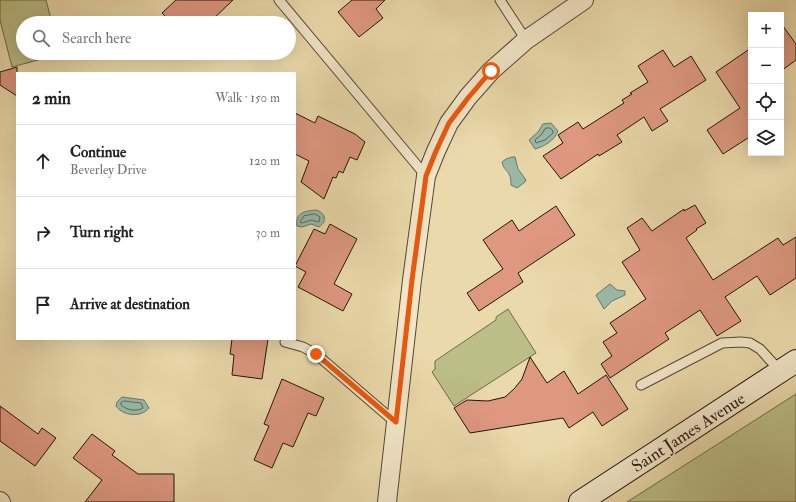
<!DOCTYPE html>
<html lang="en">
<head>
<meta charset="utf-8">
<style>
  :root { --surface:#fff; --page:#f6f6f6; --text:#222; --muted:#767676; --line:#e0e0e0 }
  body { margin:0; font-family:"IM FELL Double Pica",serif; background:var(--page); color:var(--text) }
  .controls { position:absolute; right:12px; top:12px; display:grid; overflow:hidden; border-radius:0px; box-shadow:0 4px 16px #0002 }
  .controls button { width:36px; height:36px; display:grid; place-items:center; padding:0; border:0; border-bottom:1px solid var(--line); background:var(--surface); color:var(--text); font:20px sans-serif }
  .stop { position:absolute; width:12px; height:12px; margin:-9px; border:3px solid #ea580c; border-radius:50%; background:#fff }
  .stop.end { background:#ea580c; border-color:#fff; box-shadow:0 1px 4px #0008 }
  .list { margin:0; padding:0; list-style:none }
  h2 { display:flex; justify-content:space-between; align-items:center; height:52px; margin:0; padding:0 16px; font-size:17px }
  h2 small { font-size:13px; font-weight:400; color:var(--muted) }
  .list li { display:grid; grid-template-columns:26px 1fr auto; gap:12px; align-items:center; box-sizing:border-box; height:72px; padding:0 16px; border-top:1px solid var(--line) }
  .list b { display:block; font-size:15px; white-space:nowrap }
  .list p { margin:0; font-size:13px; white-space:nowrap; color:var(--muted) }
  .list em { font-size:13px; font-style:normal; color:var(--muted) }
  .icon { flex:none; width:22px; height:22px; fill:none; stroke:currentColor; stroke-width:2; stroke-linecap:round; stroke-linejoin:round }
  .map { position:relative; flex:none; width:796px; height:502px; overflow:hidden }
  .search { position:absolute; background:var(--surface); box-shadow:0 4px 16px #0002; left:16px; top:16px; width:280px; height:44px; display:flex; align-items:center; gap:10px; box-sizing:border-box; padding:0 14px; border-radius:22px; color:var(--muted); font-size:15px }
  .panel { position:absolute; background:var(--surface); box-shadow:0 4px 16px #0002; left:16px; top:72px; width:280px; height:268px; border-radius:0px }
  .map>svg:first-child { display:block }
</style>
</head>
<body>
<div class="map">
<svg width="796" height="502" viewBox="0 0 796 502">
  <rect width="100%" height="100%" fill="#ead9aa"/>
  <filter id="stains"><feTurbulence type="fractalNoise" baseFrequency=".005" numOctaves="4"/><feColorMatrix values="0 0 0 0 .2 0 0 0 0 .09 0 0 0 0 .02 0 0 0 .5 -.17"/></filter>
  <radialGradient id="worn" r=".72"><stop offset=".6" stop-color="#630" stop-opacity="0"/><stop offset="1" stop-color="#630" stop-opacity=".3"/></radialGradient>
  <!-- green -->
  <path fill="#bbbe86" stroke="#6e694a" d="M0,0h46l6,23h-29v30h37v1l-48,13 -12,-47z
    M508,309l28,44 -82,53 -22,-34 3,-3v-8l61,-41v-3z
    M796,394v108h-169z"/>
  <!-- water -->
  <path fill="#98baa8" stroke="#69786a" d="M551,123l7,8c-4,10 -13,15 -23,18l-6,-9 9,-8 5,-8z
    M512,157h3l3,12 8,11 -1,2 -8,6 -6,-3c0,-16 -6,-11 -9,-23l4,-3z
    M316,210c9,2 12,11 3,17l-8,-3 -9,3 -5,-1c-2,-13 7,-15 19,-16z
    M610,284l7,6 8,1v4l-13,6 -8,8 -8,-14z
    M122,397l22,3 5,8c-8,10 -26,8 -33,-2l1,-4z"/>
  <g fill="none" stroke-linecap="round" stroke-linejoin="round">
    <!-- shore -->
    <path stroke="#5d675b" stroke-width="1" d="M546,128h4l3,3v2l-8,7 -9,3 -1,-3 6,-5z
      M315,214l5,3 -1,5 -8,-2 -9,3 -2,-1 4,-6z
      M124,401l17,2 2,5c-7,4 -16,2 -22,-3v-2z"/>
  </g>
  <!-- building -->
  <path fill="#de9880" stroke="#22140e" d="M176,0h57l-24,23h-37l-10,-10z
    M352,0h33l-9,9 7,9 -24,19 -21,-25z
    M783,26l13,18v16l-15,11v-44z
    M751,48v88l-28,18 -16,-24 33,-22 -24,-36z
    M663,50l11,17 17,-11 15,24 -46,29 8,12 -16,10 -8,-14 -27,18 5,7 -23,14 -1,-2 -37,25 -18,-23 20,-13 -5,-8 20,-13 5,7 41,-26 -2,-3 10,-6 -2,-1 18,-11 -10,-16z
    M17,67v29l-17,-11v-13z
    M295,113l20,10 3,-7 37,18 10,8 -8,18 -7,-3 -7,16 -4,-2 -3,7 -3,-1 -9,22 -23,-17 8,-21 -14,-7z
    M695,205l11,18 -10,6 1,1 -11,8 27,42 65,-42 5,7 13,-8v41l-26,17 -13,-19 -32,21 16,24 -24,15 -17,-26 -35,23 4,6 -59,39 -9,-14 11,-8 -9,-14 14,-9 -7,-10 36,-24 -24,-37 18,-12 -13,-22 15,-10 10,13 32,-22v2z
    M556,206l19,29 -57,38 5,9 -44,29 -12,-18 36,-24 -20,-29 29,-20 7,11z
    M330,224l27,15 -23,45 18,10 -9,17 -45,-24 8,-15 -11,-6 19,-37 11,5z
    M232,339h36l-6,40 -30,-4 2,-20 -4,-1z
    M530,357l17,26 17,-12 14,23 28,-19 22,34 -26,17 -9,-14 -24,16 -6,-10 -93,15 -16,-25 13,-8 21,1 17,-4 9,-8 8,-10z
    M282,379l42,19 -8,18 -8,-3 -15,34 -10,-4 -11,25 -18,-8 15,-34 -5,-2z
    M0,406l38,28 4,-6 14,10 -21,28 -35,-25z
    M92,434l23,17 -3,4 26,19h36v28h-89l17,-22 -29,-22z"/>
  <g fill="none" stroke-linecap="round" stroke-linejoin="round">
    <defs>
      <path id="lane" d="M279,0l147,176
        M500,0l26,40
        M285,342l18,5 13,7 79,68
        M641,385l81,-42 19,-1 9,1 10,6 20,22"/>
      <path id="street" d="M0,501l1,1
        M387,502l25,-222 14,-104 10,-25 13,-28 19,-26 23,-26 35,-31 58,-40"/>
      <path id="secondary" d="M580,502l216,-141"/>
    </defs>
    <!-- lane casing -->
    <use href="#lane" stroke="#544535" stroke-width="11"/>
    <!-- street casing -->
    <use href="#street" stroke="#544535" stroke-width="20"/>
    <!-- secondary casing -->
    <use href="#secondary" stroke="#22140e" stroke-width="24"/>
    <!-- lane -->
    <use href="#lane" stroke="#f1e6c8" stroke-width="9"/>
    <!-- street -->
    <use href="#street" stroke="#f1e6c8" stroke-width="18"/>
    <!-- secondary -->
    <use href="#secondary" stroke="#f1e6c8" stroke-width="22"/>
  </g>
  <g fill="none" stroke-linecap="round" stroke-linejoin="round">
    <!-- route -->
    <path stroke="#ea580c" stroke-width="5" d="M316,354l80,68 16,-142 14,-104 10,-25 13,-28 19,-25 23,-27"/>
  </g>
  <g text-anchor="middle" stroke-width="3" stroke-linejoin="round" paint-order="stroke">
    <!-- street labels -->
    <g font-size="17" fill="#22140e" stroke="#f1e6c8">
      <text transform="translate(688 432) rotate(-33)" y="6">Saint James Avenue</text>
    </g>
  </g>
  <rect width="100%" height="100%" filter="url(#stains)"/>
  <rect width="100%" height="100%" fill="url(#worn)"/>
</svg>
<div class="controls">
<button>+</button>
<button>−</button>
<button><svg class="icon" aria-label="locate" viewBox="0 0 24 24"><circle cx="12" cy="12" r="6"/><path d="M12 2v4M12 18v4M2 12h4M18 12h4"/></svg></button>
<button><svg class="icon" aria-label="layers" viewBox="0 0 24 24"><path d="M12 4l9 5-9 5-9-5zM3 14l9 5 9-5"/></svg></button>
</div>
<div class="stop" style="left:491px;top:71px"></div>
<div class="stop end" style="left:316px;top:354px"></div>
<div class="search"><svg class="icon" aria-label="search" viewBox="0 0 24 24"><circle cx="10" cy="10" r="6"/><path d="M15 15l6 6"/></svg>Search here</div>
<section class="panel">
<h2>2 min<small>Walk · 150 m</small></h2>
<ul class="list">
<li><svg class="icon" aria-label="ahead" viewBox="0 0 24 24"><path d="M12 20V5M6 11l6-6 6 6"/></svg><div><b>Continue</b><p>Beverley Drive</p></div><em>120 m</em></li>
<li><svg class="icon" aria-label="right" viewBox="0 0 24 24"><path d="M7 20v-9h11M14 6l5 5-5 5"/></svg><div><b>Turn right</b></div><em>30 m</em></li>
<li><svg class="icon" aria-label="arrive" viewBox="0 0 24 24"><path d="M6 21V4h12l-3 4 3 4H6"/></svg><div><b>Arrive at destination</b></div></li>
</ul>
</section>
</div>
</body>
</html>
